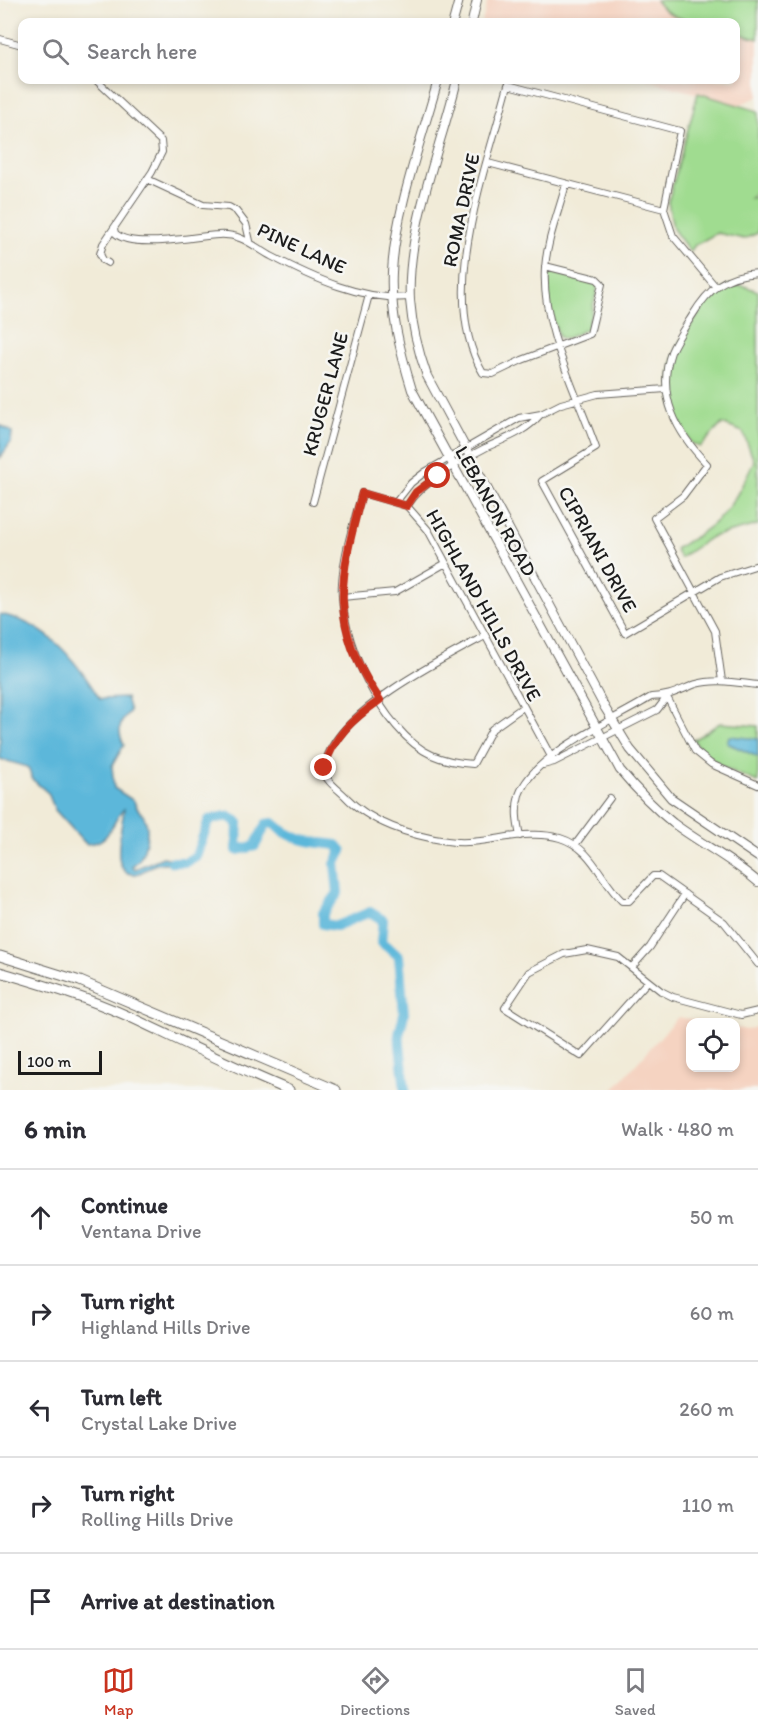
<!DOCTYPE html>
<html lang="en">
<head>
<meta charset="utf-8">
<style>
  :root { --surface:#fff; --page:#f2f2f3; --text:#2b2b33; --muted:#7c7c81; --line:#e1e1e2; --accent:#c8321e }
  body { margin:0; font-family:Itim,sans-serif; background:var(--page); color:var(--text) }
  .controls { position:absolute; right:18px; bottom:18px; display:grid; overflow:hidden; border-radius:12px; box-shadow:0 3px 9px #0003 }
  .controls button { width:54px; height:54px; display:grid; place-items:center; padding:0; border:0; border-bottom:2px solid var(--line); background:var(--surface); color:var(--text); font:30px sans-serif }
  .scale { position:absolute; left:18px; bottom:15px; width:84px; box-sizing:border-box; padding-left:6px; border:3px solid #1c1c1c; border-top:0; font-size:16px; line-height:21px; white-space:nowrap; color:#1c1c1c; -webkit-text-stroke:4px #f6f6f2; paint-order:stroke }
  .stop { position:absolute; width:18px; height:18px; margin:-14px; border:4px solid #c8321e; border-radius:50%; background:#fff }
  .stop.end { background:#c8321e; border-color:#fff; box-shadow:0 2px 6px #0008 }
  .list { margin:0; padding:0; list-style:none }
  h2 { display:flex; justify-content:space-between; align-items:center; height:78px; margin:0; padding:0 24px; font-size:26px }
  h2 small { font-size:20px; font-weight:400; color:var(--muted) }
  .list li { display:grid; grid-template-columns:39px 1fr auto; gap:18px; align-items:center; box-sizing:border-box; height:96px; padding:0 24px; border-top:2px solid var(--line) }
  .list b { display:block; font-size:22px; white-space:nowrap }
  .list p { margin:0; font-size:20px; white-space:nowrap; color:var(--muted) }
  .list em { font-size:20px; font-style:normal; color:var(--muted) }
  .icon { flex:none; width:33px; height:33px; fill:none; stroke:currentColor; stroke-width:2; stroke-linecap:round; stroke-linejoin:round }
  .map { position:relative; flex:none; width:758px; height:1090px; overflow:hidden }
  .search { position:absolute; background:var(--surface); box-shadow:0 3px 9px #0003; left:18px; right:18px; top:18px; height:66px; display:flex; align-items:center; gap:15px; box-sizing:border-box; padding:0 21px; border-radius:12px; color:var(--muted); font-size:22px }
  .sheet { height:558px; background:var(--surface) }
  nav { display:flex; justify-content:space-around; align-items:center; box-sizing:border-box; height:84px; border-top:2px solid var(--line); background:var(--surface); font-size:16px; color:var(--muted) }
  nav a { display:grid; justify-items:center; gap:3px }
  nav .on { color:var(--accent) }
  .map>svg:first-child { display:block }
</style>
</head>
<body>
<div class="map">
<svg width="758" height="1090" viewBox="0 0 758 1090">
  <rect width="100%" height="100%" fill="#f6f6f2"/>
  <filter id="ink" filterUnits="userSpaceOnUse"><feTurbulence type="fractalNoise" baseFrequency=".0167" numOctaves="2"/><feDisplacementMap in="SourceGraphic" scale="12" xChannelSelector="R" yChannelSelector="G"/><feConvolveMatrix kernelMatrix="1 2 1 2 8 2 1 2 1" color-interpolation-filters="sRGB"/></filter>
  <filter id="wash" filterUnits="userSpaceOnUse"><feTurbulence type="fractalNoise" baseFrequency=".008" numOctaves="4" result="noise"/><feDisplacementMap in="SourceGraphic" scale="24" xChannelSelector="R" yChannelSelector="G"/><feGaussianBlur stdDeviation="1.35" result="paint"/><feColorMatrix in="noise" values="0 0 0 0 0 0 0 0 0 0 0 0 0 0 0 0 0 1.4 0 .05"/><feComposite in="paint" operator="in"/></filter>
  <g filter="url(#wash)">
    <rect width="100%" height="100%" fill="#f1ebd8"/>
    <!-- built -->
    <path fill="#f5d3c1" d="M488,0h270v97l-20,8 -91,-25h89v-58h-254z
      M678,1017l29,5 -17,1v45h46v-40l11,2 11,-4v64h-145z"/>
    <!-- green -->
    <path fill="#a0dc90" stroke="#5e7c56" stroke-width="1.5" d="M656,0h102v39l-22,-6v-11c-28,0 -64,4 -80,-22z
      M698,93l60,18v79l-8,8 8,-1v36l-14,6 -27,-6 -22,12 -5,7 -17,-23 -5,-27z
      M552,272l45,12 1,3 -11,42 -22,10 -6,-2 -10,-30 -1,-31z
      M729,285l15,1 14,5v234l-47,12 -31,21 -5,-9c49,-28 55,-38 79,-88l-11,-29 -21,-8 -22,23 -9,-4 -17,-30 -4,-33 3,-20 6,-17 30,-45z
      M720,723l38,3v56c-24,-9 -51,-20 -65,-42z"/>
    <!-- water -->
    <path fill="#5cb7da" stroke="#3c6a7b" stroke-width="1.5" d="M0,425l12,7 -1,10 -11,16z
      M0,614c48,10 75,45 100,85l26,-1 4,13c-11,11 -13,20 -6,34l-12,21 2,22 20,13c2,9 7,10 10,16 7,14 1,42 -12,49l3,3 28,-12 23,5c-9,1 -20,0 -29,2 -7,1 -13,9 -21,10 -29,3 -13,-50 -12,-65 -14,14 -12,34 -38,35l-31,-34 -7,-17 -16,-14 -4,-12 -28,-8z
      M729,736l29,3v18l-31,-14z"/>
    <g fill="none" stroke-linecap="round" stroke-linejoin="round">
      <!-- river -->
      <path stroke="#5cb7da" stroke-width="10" d="M172,862h14l10,-6 13,-36 18,-4 11,6 -1,28 18,-4 11,-22 7,-1c19,18 39,19 64,22l5,6 -7,13 3,29 -15,20v11l13,2 34,-14 13,8 -2,22 18,14 5,58 -5,21 6,55"/>
    </g>
  </g>
  <g filter="url(#ink)">
    <g fill="none" stroke-linecap="round" stroke-linejoin="round">
      <defs>
        <path id="street" d="M0,39l22,6
          M96,80l65,61 1,11 -10,20 -49,72 -3,10 3,6 5,3
          M488,163l176,46
          M147,179l56,26 26,2 7,4 10,13 4,17
          M566,184c-7,27 -19,56 -21,84 -4,59 32,125 51,180l-54,33 83,152 95,-56 38,-12
          M114,229l1,4c17,17 79,3 103,2 23,-2 35,11 53,21 42,22 92,45 139,41
          M545,266l52,13 5,5 -12,50 -68,26 -29,14 -10,-1c-47,-79 4,-206 25,-288l172,46 -16,78 9,27 42,50
          M313,502l56,-207
          M396,502l15,-19 14,-11 94,-54 22,-4 20,-10 37,-10 68,-5
          M407,506c16,-25 51,-44 78,-58 21,-10 39,-15 55,-33
          M342,597l53,-5 51,-29
          M485,636c-45,24 -138,71 -157,119 -1,5 -5,12 -4,17 1,8 15,18 21,24 25,27 67,40 102,45 38,6 76,-14 113,-3 33,10 40,42 62,63h7l24,-25h6l65,46 34,42
          M722,681l-7,-50 -61,-113 29,-22 24,-32c-30,-31 -51,-68 -36,-112 5,-12 14,-25 21,-36 17,-28 33,-41 66,-43
          M667,697l28,54 16,13 47,21
          M523,707l-31,22 -19,35c-14,-1 -28,-3 -41,-9 -50,-22 -94,-120 -90,-172 2,-31 12,-61 20,-90l45,13 21,24 126,232
          M543,765l11,-3 103,-52 10,-13
          M520,836c-3,-14 -5,-27 -1,-41 15,-42 94,-74 132,-98 18,0 29,-7 45,-13 20,-6 42,-1 62,1
          M575,845l35,-47
          M632,967l18,-20 35,-53
          M648,981l-67,75 -76,-48 24,-36 35,-18 23,-4 31,7 43,34 12,6 68,18 17,-4"/>
        <path id="secondary" d="M453,22l6,-22
          M472,22l5,-22
          M438,80c-16,58 -43,132 -46,192 -2,40 8,79 20,118l208,380c16,19 33,37 53,53 28,21 59,36 85,59
          M457,80c-16,66 -51,152 -47,220 2,26 8,51 17,76l178,332 25,41 41,49 87,59"/>
        <path id="primary" d="M0,956l80,25 256,109
          M0,972c44,13 88,26 130,45 53,25 105,51 159,73"/>
      </defs>
      <!-- street casing -->
      <use href="#street" stroke="#67645e" stroke-width="8"/>
      <!-- secondary casing -->
      <use href="#secondary" stroke="#67645e" stroke-width="10"/>
      <!-- primary casing -->
      <use href="#primary" stroke="#67645e" stroke-width="11"/>
      <!-- street -->
      <use href="#street" stroke="#fff" stroke-width="6"/>
      <!-- secondary -->
      <use href="#secondary" stroke="#fff" stroke-width="8"/>
      <!-- primary -->
      <use href="#primary" stroke="#fff" stroke-width="9"/>
    </g>
  </g>
  <g fill="none" stroke-linecap="round" stroke-linejoin="round" filter="url(#ink)">
    <!-- route -->
    <path stroke="#c8321e" stroke-width="8" d="M324,768c10,-33 29,-49 56,-68 -53,-78 -40,-122 -18,-207l45,13 9,-14 22,-16"/>
  </g>
  <g text-anchor="middle" stroke-width="5" stroke-linejoin="round" paint-order="stroke">
    <!-- street labels -->
    <g font-size="20" fill="#1c1c1c" stroke="#f6f6f2">
      <text transform="translate(461 210) rotate(-78)" y="7">ROMA DRIVE</text>
      <text transform="translate(302 248) rotate(25)" y="7">PINE LANE</text>
      <text transform="translate(325 394) rotate(-75)" y="7">KRUGER LANE</text>
      <text transform="translate(496 511) rotate(61)" y="7">LEBANON ROAD</text>
      <text transform="translate(598 549) rotate(61)" y="7">CIPRIANI DRIVE</text>
      <text transform="translate(484 605) rotate(61)" y="7">HIGHLAND HILLS DRIVE</text>
    </g>
  </g>
</svg>
<div class="controls">
<button><svg class="icon" aria-label="locate" viewBox="0 0 24 24"><circle cx="12" cy="12" r="6"/><path d="M12 2v4M12 18v4M2 12h4M18 12h4"/></svg></button>
</div>
<div class="scale">100 m</div>
<div class="stop" style="left:438px;top:476px"></div>
<div class="stop end" style="left:324px;top:768px"></div>
<div class="search"><svg class="icon" aria-label="search" viewBox="0 0 24 24"><circle cx="10" cy="10" r="6"/><path d="M15 15l6 6"/></svg>Search here</div>
</div>
<section class="sheet">
<h2>6 min<small>Walk · 480 m</small></h2>
<ul class="list">
<li><svg class="icon" aria-label="ahead" viewBox="0 0 24 24"><path d="M12 20V5M6 11l6-6 6 6"/></svg><div><b>Continue</b><p>Ventana Drive</p></div><em>50 m</em></li>
<li><svg class="icon" aria-label="right" viewBox="0 0 24 24"><path d="M7 20v-9h11M14 6l5 5-5 5"/></svg><div><b>Turn right</b><p>Highland Hills Drive</p></div><em>60 m</em></li>
<li><svg class="icon" aria-label="left" viewBox="0 0 24 24"><path d="M17 20v-9H6M10 6l-5 5 5 5"/></svg><div><b>Turn left</b><p>Crystal Lake Drive</p></div><em>260 m</em></li>
<li><svg class="icon" aria-label="right" viewBox="0 0 24 24"><path d="M7 20v-9h11M14 6l5 5-5 5"/></svg><div><b>Turn right</b><p>Rolling Hills Drive</p></div><em>110 m</em></li>
<li><svg class="icon" aria-label="arrive" viewBox="0 0 24 24"><path d="M6 21V4h12l-3 4 3 4H6"/></svg><div><b>Arrive at destination</b></div></li>
</ul>
</section>
<nav>
<a class="on"><svg class="icon" aria-label="map" viewBox="0 0 24 24"><path d="M3 6l6-2 6 2 6-2v14l-6 2-6-2-6 2zM9 4v14M15 6v14"/></svg>Map</a>
<a><svg class="icon" aria-label="directions" viewBox="0 0 24 24"><path d="M12 3l9 9-9 9-9-9zM9 14v-3h6M13 9l2 2-2 2"/></svg>Directions</a>
<a><svg class="icon" aria-label="saved" viewBox="0 0 24 24"><path d="M7 4h10v16l-5-4-5 4z"/></svg>Saved</a>
</nav>
</body>
</html>
